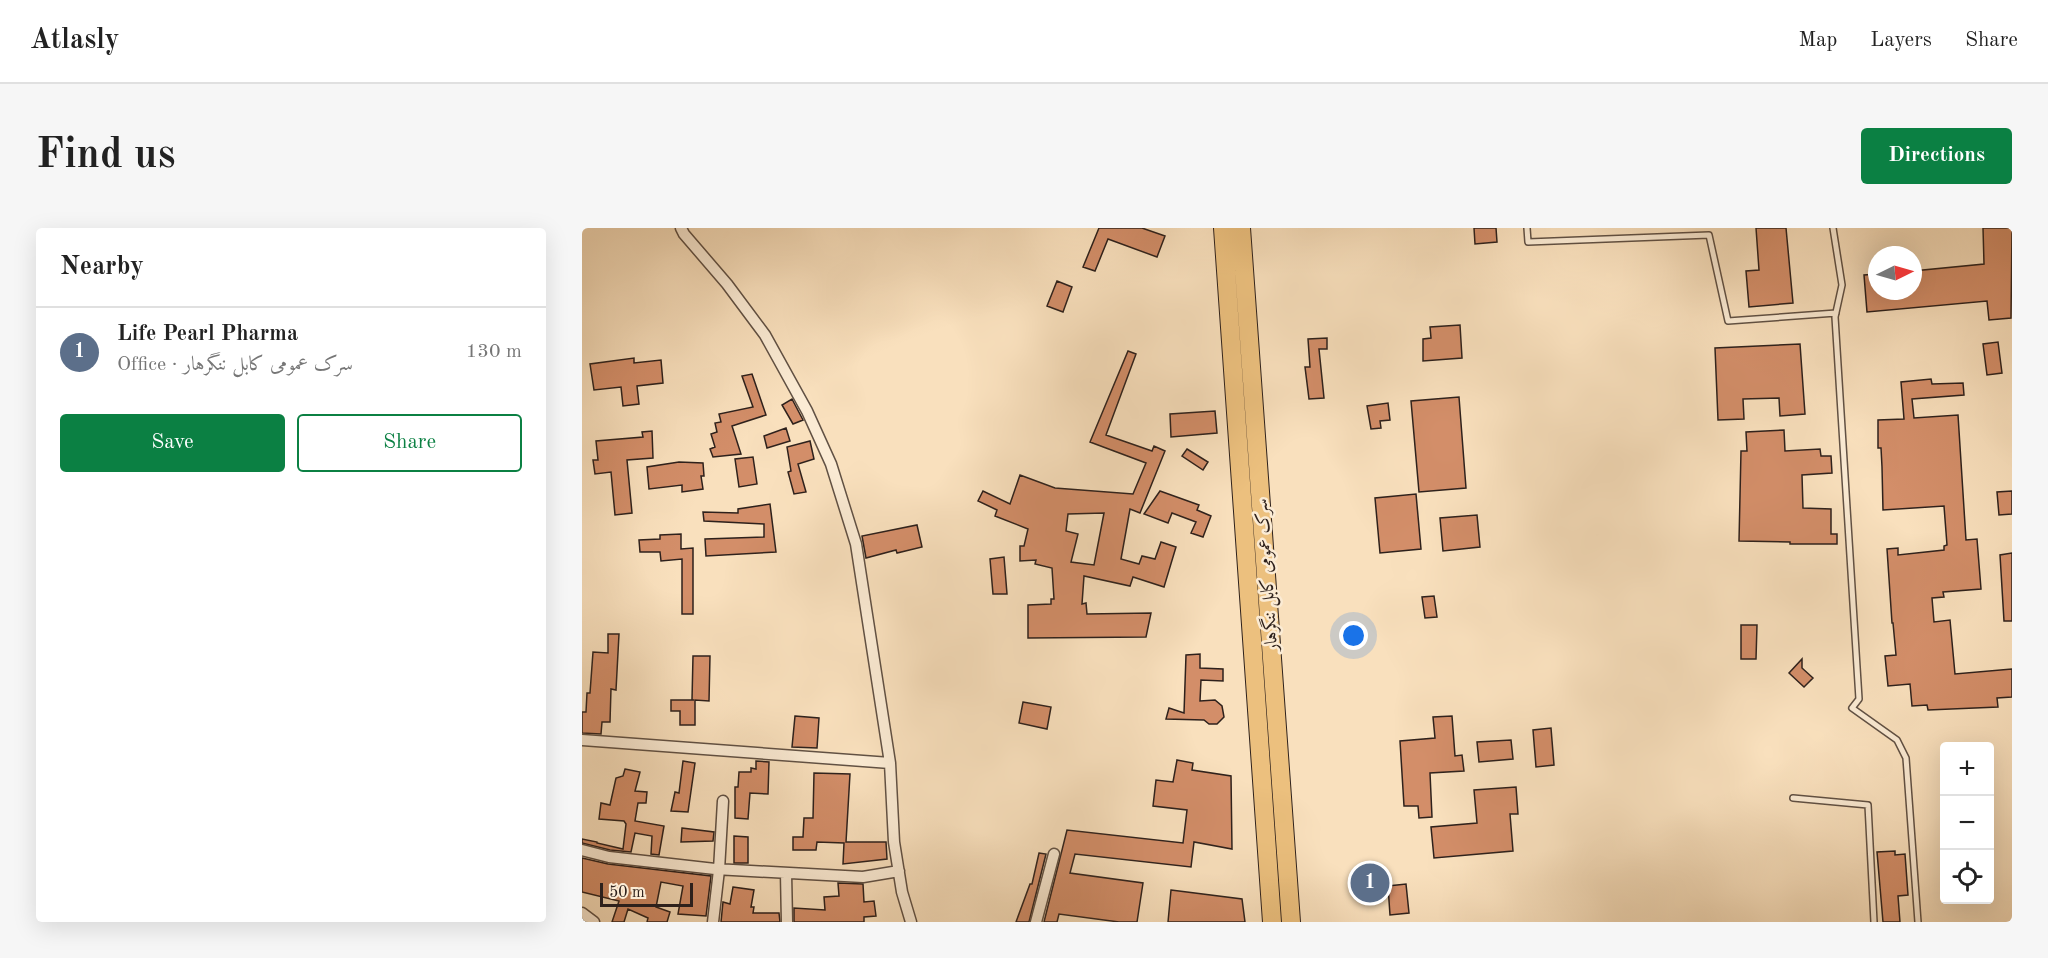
<!DOCTYPE html>
<html lang="en">
<head>
<meta charset="utf-8">
<style>
  :root { --surface:#fff; --page:#f6f6f6; --text:#222; --muted:#767676; --line:#e0e0e0; --accent:#0b8043 }
  body { margin:0; font-family:"Old Standard TT",Amiri,serif; background:var(--page); color:var(--text) }
  .controls { position:absolute; right:18px; bottom:18px; display:grid; overflow:hidden; border-radius:6px; box-shadow:0 6px 24px #0002 }
  .controls button { width:54px; height:54px; display:grid; place-items:center; padding:0; border:0; border-bottom:2px solid var(--line); background:var(--surface); color:var(--text); font:30px sans-serif }
  .compass { position:absolute; left:1286px; top:18px; width:54px; height:54px; border-radius:50%; background:var(--surface); box-shadow:0 6px 24px #0002; rotate:85deg }
  .scale { position:absolute; left:18px; bottom:15px; width:93px; box-sizing:border-box; padding-left:6px; border:3px solid #2e211c; border-top:0; font-size:16px; line-height:21px; white-space:nowrap; color:#2e211c; -webkit-text-stroke:4px #fbebd4; paint-order:stroke }
  .you { position:absolute; left:772px; top:408px; width:21px; height:21px; margin:-15px; border:4px solid #fff; border-radius:50%; background:#1a73e8; box-shadow:0 0 0 9px #1a73e833 }
  .badge { display:grid; place-items:center; width:39px; height:39px; border-radius:50%; background:var(--accent); color:#fff; font-size:20px; font-weight:700 }
  .pin { position:absolute; translate:-50% -50%; border:3px solid #fff; box-shadow:0 2px 6px #0006 }
  .list { margin:0; padding:0; list-style:none }
  h2 { display:flex; justify-content:space-between; align-items:center; height:78px; margin:0; padding:0 24px; font-size:26px }
  h2 small { font-size:20px; font-weight:400; color:var(--muted) }
  .list li { display:grid; grid-template-columns:39px 1fr auto; gap:18px; align-items:center; box-sizing:border-box; height:90px; padding:0 24px; border-top:2px solid var(--line) }
  .list b { display:block; font-size:22px; white-space:nowrap }
  .list p { margin:0; font-size:20px; white-space:nowrap; color:var(--muted) }
  .list em { font-size:20px; font-style:normal; color:var(--muted) }
  .actions { display:flex; gap:12px; padding:18px 24px }
  .actions a { flex:1; padding:14px 0; border:2px solid var(--accent); border-radius:6px; text-align:center; font-size:21px; color:var(--accent) }
  .actions .main { background:var(--accent); color:#fff }
  .icon { flex:none; width:33px; height:33px; fill:none; stroke:currentColor; stroke-width:2; stroke-linecap:round; stroke-linejoin:round }
  .map { position:relative; flex:none; width:1430px; height:694px; overflow:hidden; border-radius:6px }
  header { display:flex; align-items:center; gap:36px; box-sizing:border-box; height:84px; padding:0 30px; background:var(--surface); border-bottom:2px solid var(--line) }
  header strong { font-size:28px }
  nav { display:flex; gap:33px; margin-inline-start:auto; font-size:21px }
  .intro { display:flex; align-items:center; justify-content:space-between; box-sizing:border-box; height:144px; padding:0 36px }
  h1 { margin:0; font-size:42px }
  .button { padding:15px 27px; border-radius:6px; background:var(--accent); color:#fff; font-size:21px; font-weight:700 }
  main { display:flex; gap:36px; padding:0 36px }
  aside { flex:1; background:var(--surface); border-radius:6px; box-shadow:0 6px 24px #0002 }
  .map>svg:first-child { display:block }
</style>
</head>
<body>
<header>
<strong>Atlasly</strong>
<nav><a>Map</a><a>Layers</a><a>Share</a></nav>
</header>
<div class="intro"><h1>Find us</h1><a class="button">Directions</a></div>
<main>
<aside>
<h2>Nearby<small></small></h2>
<ul class="list">
<li><span class="badge" style="background:#5c6f8a">1</span><div><b>Life Pearl Pharma</b><p>Office · سرک عمومی کابل ننگرهار</p></div><em>130 m</em></li>
</ul>
<div class="actions"><a class="main">Save</a><a>Share</a></div>
</aside>
<div class="map">
<svg width="1430" height="694" viewBox="0 0 1430 694">
  <rect width="100%" height="100%" fill="#f9e0bd"/>
  <filter id="stains"><feTurbulence type="fractalNoise" baseFrequency=".00333" numOctaves="4"/><feColorMatrix values="0 0 0 0 .2 0 0 0 0 .09 0 0 0 0 .02 0 0 0 .5 -.17"/></filter>
  <radialGradient id="worn" r=".72"><stop offset=".6" stop-color="#630" stop-opacity="0"/><stop offset="1" stop-color="#630" stop-opacity=".3"/></radialGradient>
  <g fill="none" stroke-linecap="round" stroke-linejoin="round">
    <!-- stream -->
    <path stroke="#717f75" stroke-width="4" d="M0,692l2,2"/>
  </g>
  <!-- building -->
  <path fill="#d38e69" stroke="#2e211c" stroke-width="1.5" fill-rule="evenodd" d="M517,0h43l23,8 -8,21 -49,-18 -13,32 -12,-4z
    M892,0h22l1,14 -22,2z
    M1174,0h30l7,75 -44,4 -3,-36 13,-1z
    M1401,0h29l-1,90 -22,2 -2,-19 -120,11 -3,-37 13,-1v17h36v-20l71,-7z
    M475,53l15,6 -9,25 -16,-6z
    M878,97l2,33 -39,3v-22l8,-1 -1,-11z
    M745,110v11h-8l5,49 -15,1 -4,-32h5l-2,-28z
    M1416,114l4,31 -15,2 -4,-31z
    M1218,116l5,70 -25,2 -1,-18 -36,1 1,20 -26,1 -3,-72z
    M546,123l8,3 -30,81 46,16 2,-5 11,5 -25,62 -10,-4 -9,50 18,5 3,-8 13,3 6,-17 15,5 -12,40 -31,-10 -3,9 -46,-10 -2,28 4,-1 1,11 64,-1 -5,24 -118,1v-33l23,-1v-5h3l-2,-31 -17,-4 1,-4 -16,1v-15h4l4,-17 -33,-13 2,-6 -19,-9 5,-10 27,13 10,-29 35,13 78,6 13,-31 -56,-21zM522,285l-10,52 -23,-3 7,-28 -12,-3 2,-17z
    M52,130v5l27,-3 2,23 -26,3 2,18 -16,2 -2,-19 -27,3 -4,-26z
    M170,146l14,41 -34,11 9,28 -28,3 -3,-8 5,-2 -4,-13 6,-2 -2,-9 6,-1 -2,-8 34,-7 -11,-31z
    M1349,151l1,5 31,-1 1,12 -52,4 2,19 44,-3 8,125 11,-1 4,50 -38,3 1,5 -12,1 2,24 16,-2 5,54 57,-5v28l-15,1 1,9 -70,3 -1,-5 -15,1 -2,-22 -22,2 -3,-30 11,-1 -3,-32h-1l-5,-74 11,-1v7l46,-5v-4l3,-1 -3,-39 -61,4 -1,-43 -1,-19h-3v-28l26,-1 -3,-37z
    M877,169l7,91 -47,4 -8,-91z
    M210,171l11,21 -10,4 -11,-19z
    M806,175l2,17 -10,1 1,7 -10,1 -4,-23z
    M633,183l2,22 -46,4 -1,-23z
    M204,200l4,13 -23,7 -3,-12z
    M1202,202l1,21 35,-2 1,7h10l1,17 -30,2 1,33 28,1v25h6v10h-47v-2l-51,-1 2,-90h6l-1,-19z
    M70,203l1,27 -26,2 5,53 -17,2 -4,-43 -16,2 -2,-14h5l-2,-19 47,-4 -1,-5z
    M228,213l4,18 -16,5 8,28 -12,2 -6,-22 3,-1 -4,-24z
    M605,221l21,13 -5,8 -21,-14z
    M171,229l4,27 -18,3 -4,-28z
    M97,234l24,1 1,13h-3l2,13 -21,3v-7l-33,4 -2,-22z
    M578,263l39,14 -2,5 14,6 -8,21 -12,-4 5,-11 -24,-9 -4,10 -24,-9z
    M1430,263v23l-13,1 -2,-23z
    M834,266l5,55 -41,4 -5,-55z
    M188,276l6,48 -70,4 -1,-17 59,-2v-13l-60,-3 -1,-9 35,1v-4z
    M895,287l3,32 -37,4 -3,-33z
    M335,297l5,22 -25,6 -1,-3 -30,8 -4,-22z
    M99,306v15l12,-1v66h-11v-55l-21,2 -1,-9h-20l-1,-12 21,-1v-4z
    M1430,325v68h-8l-4,-66z
    M422,329l3,37h-14l-3,-35z
    M852,368l3,21 -12,1 -3,-21z
    M1159,397h16l-1,34h-15z
    M26,406h11l-3,56 -5,-1 -1,33h-8l-1,12 -19,-1v-21h4l1,-19h3l3,-41 15,1z
    M618,426v14l23,1v12l-22,-1 -1,21 15,-1 7,6 2,11 -7,7h-8l-5,-4 -38,-1 3,-11 15,5 2,-58z
    M111,428h17l-1,45 -14,-1v25h-15v-14h-9v-11h23h-2z
    M1220,431v9l11,10 -9,9 -15,-14z
    M441,474l28,5 -4,22 -28,-6z
    M213,488l24,2 -2,30 -25,-1z
    M870,488l3,40 7,-1 2,16 -34,2 2,44 -13,1 -1,-12h-14l-4,-65 35,-3 -2,-21z
    M969,500l3,37 -18,2 -3,-37z
    M929,512l2,19 -34,3 -2,-20z
    M595,532l16,3 -1,7 39,6 1,73 -38,-7 -3,25 -116,-13 -5,19 73,10 -6,39h-18l-60,-8 -2,8h-13l23,-92 116,13 4,-33 -34,-4 3,-26 17,2z
    M101,533l12,2 -7,49 -17,-1 4,-19 4,1z
    M174,533l13,1 -1,32 -18,-1 -2,26 -13,-1v-31h3l1,-15h12v-4l5,1z
    M43,541l15,3 -5,19 12,1 -1,11h-8l-3,18 29,5 -5,29 -8,-1 1,-18 -17,-3 -4,19 -21,-2 -28,-7v-4l15,3v1l26,6 3,-25 -2,-3 -25,-2 2,-16 9,2 6,-27 7,-2z
    M232,545l36,1 -4,68h40l1,17 -44,5 1,-21 -27,-1 -1,8h-23v-13h10l1,-19h9z
    M934,559l2,27h-8l3,37 -79,7 -3,-31 46,-4 -3,-33z
    M100,600l32,4 -1,9 -32,1z
    M152,608l14,1v26h-14z
    M1313,623v4l10,-1 3,41 -10,1 2,26h-17l-6,-70z
    M457,625l7,1 -17,68h-13l14,-38h2z
    M0,630l26,6 103,12 -5,40 -28,-2 5,-28 -22,-4 -5,25 14,5 -3,10h-20l1,-4 -20,-9 -4,13h-12l7,-21 -37,-9z
    M256,655l25,1 1,18 10,-1 2,15 -12,1v5h-70v-14l31,2 -1,-13 15,-1z
    M824,656l3,29 -19,2 -2,-29z
    M151,659l21,3 -3,17h3l-1,6h26l1,9h-59l2,-20 7,2z
    M589,662l71,9 3,23h-77z"/>
  <g fill="none" stroke-linecap="round" stroke-linejoin="round">
    <defs>
      <path id="service" d="M945,0l1,14 181,-7 19,86 108,-8
        M1251,0l9,57 -7,32 24,382 -7,9 45,32 9,18 12,164
        M1211,570l75,7 6,117"/>
      <path id="minor" d="M99,0l3,6 43,50 38,51 42,76 24,53 25,80 34,219 4,79 8,50 9,30
        M0,512l308,23
        M0,622l27,7 106,12 148,8 36,-6
        M204,645l1,49
        M0,685l12,9
        M131,694l6,-52 4,-69
        M454,694l18,-68"/>
      <path id="trunk" d="M641,0l49,694
        M659,0l50,694"/>
    </defs>
    <!-- service casing -->
    <use href="#service" stroke="#615144" stroke-width="8"/>
    <!-- minor casing -->
    <use href="#minor" stroke="#615144" stroke-width="13"/>
    <!-- trunk casing -->
    <use href="#trunk" stroke="#2e211c" stroke-width="20"/>
    <!-- service -->
    <use href="#service" stroke="#fbebd4" stroke-width="5"/>
    <!-- minor -->
    <use href="#minor" stroke="#fbebd4" stroke-width="10"/>
    <!-- trunk -->
    <use href="#trunk" stroke="#ecc07e" stroke-width="18"/>
  </g>
  <g text-anchor="middle" stroke-width="5" stroke-linejoin="round" paint-order="stroke">
    <!-- street labels -->
    <g font-size="18" fill="#2e211c" stroke="#fbebd4">
      <text transform="translate(684 347) rotate(-94)" y="6">سرک عمومی کابل ننگرهار</text>
    </g>
  </g>
  <rect width="100%" height="100%" filter="url(#stains)"/>
  <rect width="100%" height="100%" fill="url(#worn)"/>
</svg>
<div class="controls">
<button>+</button>
<button>−</button>
<button><svg class="icon" aria-label="locate" viewBox="0 0 24 24"><circle cx="12" cy="12" r="6"/><path d="M12 2v4M12 18v4M2 12h4M18 12h4"/></svg></button>
</div>
<svg class="compass" viewBox="-18 -18 36 36"><path d="M0-13l5 13h-10z" fill="#e53935"/><path d="M0 13l5-13h-10z" fill="#767676"/></svg>
<div class="scale">50 m</div>
<div class="you"></div>
<div class="pin badge" style="left:788px;top:655px;background:#5c6f8a">1</div>
</div>
</main>
</body>
</html>
